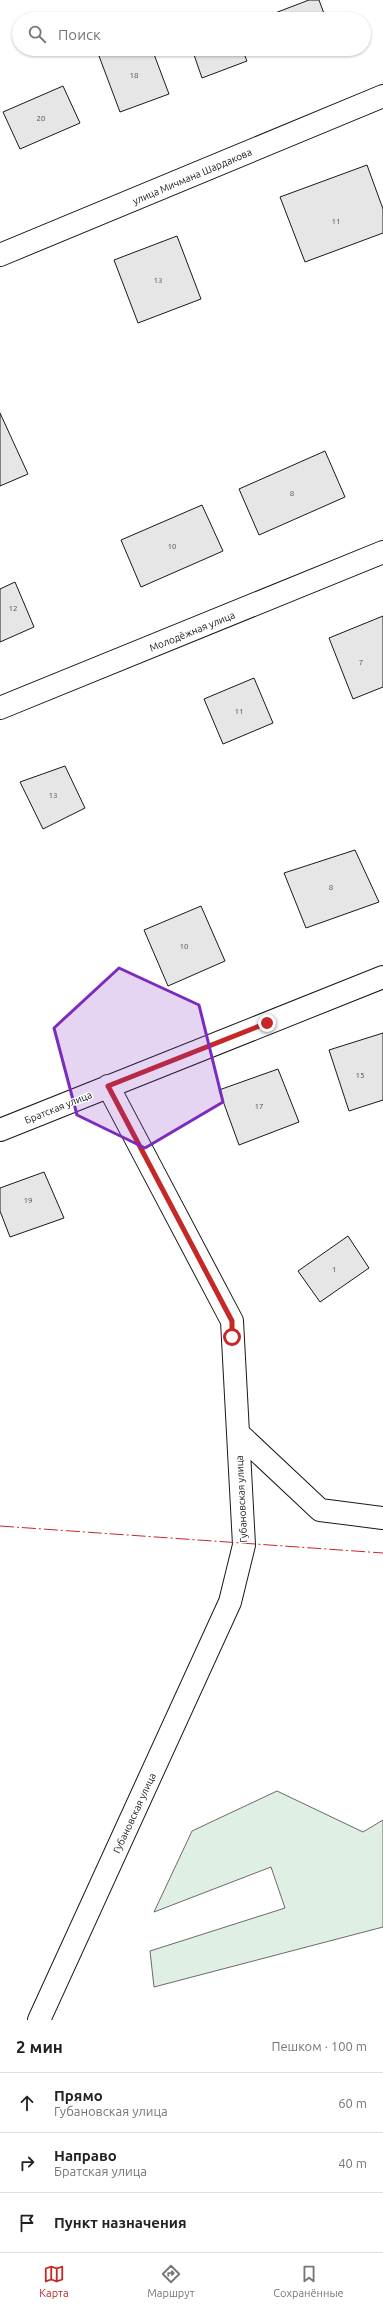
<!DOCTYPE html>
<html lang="ru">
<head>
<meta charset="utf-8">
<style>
  :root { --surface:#fff; --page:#f6f6f6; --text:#222; --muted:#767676; --line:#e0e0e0; --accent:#c62828 }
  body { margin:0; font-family:Ubuntu,sans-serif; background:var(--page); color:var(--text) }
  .stop { position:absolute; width:12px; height:12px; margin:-9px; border:3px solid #c62828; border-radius:50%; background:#fff }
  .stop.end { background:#c62828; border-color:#fff; box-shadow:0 1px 4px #0008 }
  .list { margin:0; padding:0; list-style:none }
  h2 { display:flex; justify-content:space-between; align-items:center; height:52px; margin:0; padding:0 16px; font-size:17px }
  h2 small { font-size:13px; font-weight:400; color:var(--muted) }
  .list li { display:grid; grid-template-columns:26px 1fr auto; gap:12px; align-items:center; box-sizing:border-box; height:60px; padding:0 16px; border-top:1px solid var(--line) }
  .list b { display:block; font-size:15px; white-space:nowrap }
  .list p { margin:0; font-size:13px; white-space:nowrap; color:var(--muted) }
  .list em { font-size:13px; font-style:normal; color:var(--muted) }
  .icon { flex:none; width:22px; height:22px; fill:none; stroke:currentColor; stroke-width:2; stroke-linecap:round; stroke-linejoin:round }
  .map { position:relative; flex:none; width:383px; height:2020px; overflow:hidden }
  .search { position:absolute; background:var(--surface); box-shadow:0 1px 3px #0004; left:12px; right:12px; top:12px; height:44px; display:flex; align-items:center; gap:10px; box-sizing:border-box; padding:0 14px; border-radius:22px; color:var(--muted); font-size:15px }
  .sheet { height:232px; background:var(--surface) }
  nav { display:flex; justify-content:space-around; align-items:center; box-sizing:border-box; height:56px; border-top:1px solid var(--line); background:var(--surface); font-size:11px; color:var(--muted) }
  nav a { display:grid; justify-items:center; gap:2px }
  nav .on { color:var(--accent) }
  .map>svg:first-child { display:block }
</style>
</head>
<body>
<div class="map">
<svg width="383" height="2020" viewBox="0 0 383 2020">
  <rect width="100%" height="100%" fill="#fff"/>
  <!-- green -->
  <path fill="#e0efe3" stroke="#6a6a6a" d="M277,1791l86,41 20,-12v107l-229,60 -4,-36 135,-43 -14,-41 -117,45 38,-81z"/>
  <!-- building -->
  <path fill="#e6e6e6" stroke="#1a1a1a" d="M309,0h10l7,19h-49l-2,-6z
    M117,49h35l17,45 -49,18 -21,-56z
    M192,49h50l5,12 -45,17z
    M63,86l17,37 -60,26 -17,-37z
    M367,165l16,44v24l-78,29 -25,-65z
    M177,236l24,63 -63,24 -24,-63z
    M0,413l28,61 -28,12z
    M325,451l20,46 -86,38 -20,-46z
    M202,505l21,46 -82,36 -20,-47z
    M15,582l19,45 -34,15v-53z
    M383,616v71l-30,12 -24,-61z
    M254,678l19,45 -50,21 -19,-45z
    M65,766l20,42 -42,21 -23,-47z
    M355,850l24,52 -73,26 -22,-55z
    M201,906l24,55 -57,25 -24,-56z
    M383,1033v67l-34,11 -20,-61z
    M278,1069l21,53 -60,23 -20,-55z
    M44,1172l20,46 -54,19 -10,-26v-23z
    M348,1236l21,32 -49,34 -22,-31z"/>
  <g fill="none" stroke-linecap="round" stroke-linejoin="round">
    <defs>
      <path id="street" d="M0,255l383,-159
        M0,708l383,-156
        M0,1130l383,-153
        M238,1433l82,77 63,8
        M39,2020l191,-418 14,-57 -12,-224 -124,-235"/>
    </defs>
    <!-- street casing -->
    <use href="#street" stroke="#1a1a1a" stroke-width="24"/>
    <!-- street -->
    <use href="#street" stroke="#fff" stroke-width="22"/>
    <!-- power -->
    <path stroke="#c62828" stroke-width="1" stroke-dasharray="14 3 2 3" stroke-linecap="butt" d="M0,1526l383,27"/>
  </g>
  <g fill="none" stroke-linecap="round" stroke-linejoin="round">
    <!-- route -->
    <path stroke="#c62828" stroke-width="5" d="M232,1337v-16l-124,-235 159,-63"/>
  </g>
  <!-- marked area -->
  <path fill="#7b2cbf" fill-opacity="0.2" stroke="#7b2cbf" stroke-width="3" stroke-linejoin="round" d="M119,968l80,37 24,97 -78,46 -68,-33 -23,-87z"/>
  <g text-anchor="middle" stroke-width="3" stroke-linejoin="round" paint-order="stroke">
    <!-- number labels -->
    <g font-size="8" fill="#4d4d4d">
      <text x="134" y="78">18</text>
      <text x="41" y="121">20</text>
      <text x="336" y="224">11</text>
      <text x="158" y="283">13</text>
      <text x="292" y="496">8</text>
      <text x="172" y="549">10</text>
      <text x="13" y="611">12</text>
      <text x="361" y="665">7</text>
      <text x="239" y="714">11</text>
      <text x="53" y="798">13</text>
      <text x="331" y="890">8</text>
      <text x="184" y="949">10</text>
      <text x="360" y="1078">15</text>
      <text x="259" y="1109">17</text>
      <text x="28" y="1203">19</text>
      <text x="334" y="1272">1</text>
    </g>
    <!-- street labels -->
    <g font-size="10" fill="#1a1a1a" stroke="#fff">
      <text transform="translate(192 176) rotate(-23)" y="4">улица Мичмана Шардакова</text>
      <text transform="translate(192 631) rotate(-22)" y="4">Молодёжная улица</text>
      <text transform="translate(58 1107) rotate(-22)" y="4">Братская улица</text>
      <text transform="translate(241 1499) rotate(-93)" y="4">Губановская улица</text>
      <text transform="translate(134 1813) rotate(-65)" y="4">Губановская улица</text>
    </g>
  </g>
</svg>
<div class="stop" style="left:232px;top:1337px"></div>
<div class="stop end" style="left:267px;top:1023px"></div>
<div class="search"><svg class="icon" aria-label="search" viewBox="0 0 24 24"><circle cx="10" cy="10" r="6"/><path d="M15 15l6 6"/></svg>Поиск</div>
</div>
<section class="sheet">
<h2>2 мин<small>Пешком · 100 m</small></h2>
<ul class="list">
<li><svg class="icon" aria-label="ahead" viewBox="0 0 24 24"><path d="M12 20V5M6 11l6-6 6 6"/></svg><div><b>Прямо</b><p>Губановская улица</p></div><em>60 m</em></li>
<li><svg class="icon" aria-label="right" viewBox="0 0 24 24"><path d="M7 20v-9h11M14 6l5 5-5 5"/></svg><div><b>Направо</b><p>Братская улица</p></div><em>40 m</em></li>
<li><svg class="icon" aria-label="arrive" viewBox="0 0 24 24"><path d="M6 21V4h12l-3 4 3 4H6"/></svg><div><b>Пункт назначения</b></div></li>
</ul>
</section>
<nav>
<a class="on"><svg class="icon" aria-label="map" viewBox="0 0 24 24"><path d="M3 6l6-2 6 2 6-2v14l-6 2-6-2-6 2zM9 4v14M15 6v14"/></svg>Карта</a>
<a><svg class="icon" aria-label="directions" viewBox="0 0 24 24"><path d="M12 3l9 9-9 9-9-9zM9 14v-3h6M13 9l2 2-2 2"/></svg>Маршрут</a>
<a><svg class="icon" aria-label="saved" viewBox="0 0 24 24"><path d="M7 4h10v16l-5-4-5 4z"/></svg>Сохранённые</a>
</nav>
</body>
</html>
